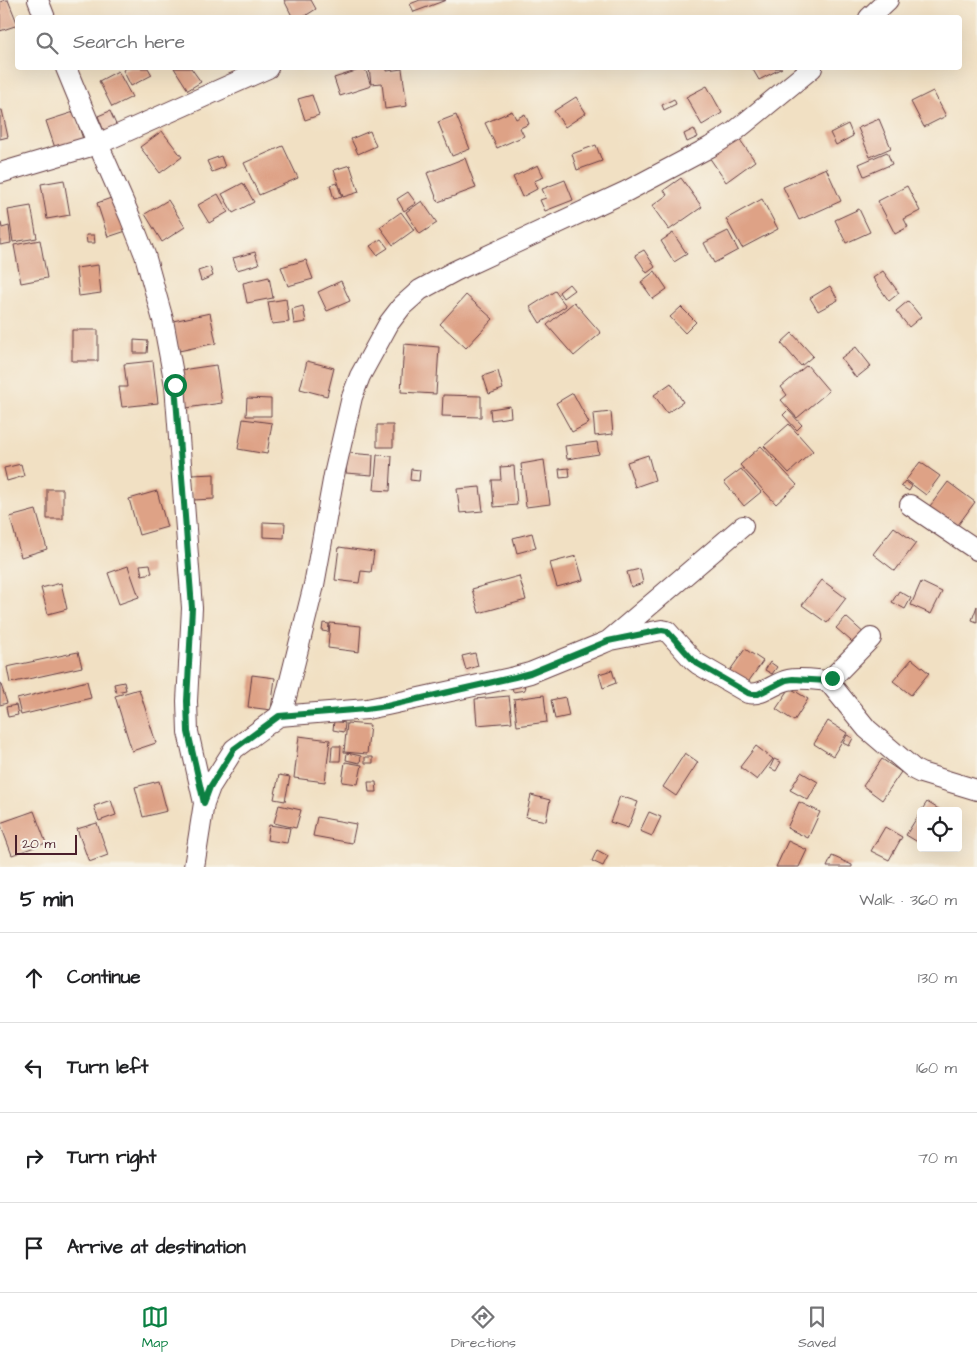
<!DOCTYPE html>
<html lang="en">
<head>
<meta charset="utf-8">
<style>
  :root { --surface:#fff; --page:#f2f2f2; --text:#202124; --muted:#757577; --line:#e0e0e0; --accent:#0b8043 }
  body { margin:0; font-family:"Architects Daughter",sans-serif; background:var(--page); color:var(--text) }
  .controls { position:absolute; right:15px; bottom:15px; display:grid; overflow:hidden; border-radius:5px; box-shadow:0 5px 20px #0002 }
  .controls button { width:45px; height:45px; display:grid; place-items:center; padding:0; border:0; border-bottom:1px solid var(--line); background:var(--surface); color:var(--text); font:25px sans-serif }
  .scale { position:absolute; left:15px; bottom:12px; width:62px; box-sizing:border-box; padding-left:5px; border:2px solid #4a1f2b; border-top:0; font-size:14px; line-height:18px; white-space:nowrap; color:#4a1f2b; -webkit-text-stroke:4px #f7f3e8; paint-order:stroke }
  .stop { position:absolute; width:15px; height:15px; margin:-11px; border:4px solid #0b8043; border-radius:50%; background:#fff }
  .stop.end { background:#0b8043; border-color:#fff; box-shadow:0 1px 5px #0008 }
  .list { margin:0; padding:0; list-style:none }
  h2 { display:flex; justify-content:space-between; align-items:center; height:65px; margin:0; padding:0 20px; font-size:21px }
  h2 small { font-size:16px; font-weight:400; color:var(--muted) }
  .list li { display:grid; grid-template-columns:32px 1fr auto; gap:15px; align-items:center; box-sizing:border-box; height:90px; padding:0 20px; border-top:1px solid var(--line) }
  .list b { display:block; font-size:19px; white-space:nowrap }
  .list em { font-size:16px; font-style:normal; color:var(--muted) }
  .icon { flex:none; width:28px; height:28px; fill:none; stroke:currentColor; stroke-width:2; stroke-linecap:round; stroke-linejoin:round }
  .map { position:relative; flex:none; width:977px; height:867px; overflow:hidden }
  .search { position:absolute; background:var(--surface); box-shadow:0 5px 20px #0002; left:15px; right:15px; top:15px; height:55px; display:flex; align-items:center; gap:12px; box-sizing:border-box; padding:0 18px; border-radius:5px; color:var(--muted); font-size:19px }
  .sheet { height:425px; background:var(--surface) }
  nav { display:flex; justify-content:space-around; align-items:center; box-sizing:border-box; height:70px; border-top:1px solid var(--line); background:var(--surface); font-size:14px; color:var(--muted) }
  nav a { display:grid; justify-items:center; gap:2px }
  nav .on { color:var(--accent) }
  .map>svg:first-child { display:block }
</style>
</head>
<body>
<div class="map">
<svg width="977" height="867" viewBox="0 0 977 867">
  <rect width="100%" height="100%" fill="#f7f3e8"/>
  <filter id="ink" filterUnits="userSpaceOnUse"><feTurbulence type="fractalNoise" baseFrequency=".02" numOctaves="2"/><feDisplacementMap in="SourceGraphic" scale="10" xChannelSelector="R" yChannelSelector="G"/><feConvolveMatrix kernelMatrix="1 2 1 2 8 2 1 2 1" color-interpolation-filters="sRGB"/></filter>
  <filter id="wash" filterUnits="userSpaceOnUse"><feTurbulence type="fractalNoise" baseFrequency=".0096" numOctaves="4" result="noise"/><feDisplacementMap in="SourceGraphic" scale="20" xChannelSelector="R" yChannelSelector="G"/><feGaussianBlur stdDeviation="1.12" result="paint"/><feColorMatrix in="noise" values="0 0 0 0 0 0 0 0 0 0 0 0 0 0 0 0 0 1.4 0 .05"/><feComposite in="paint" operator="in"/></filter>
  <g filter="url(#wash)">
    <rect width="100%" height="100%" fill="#f1e0c3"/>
    <g id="blocks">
      <!-- building -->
      <path fill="#dea286" d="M5,0h3l10,25 -18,6v-29z
        M284,0h27l5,9 -14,9h-9z
        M420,0h26l-32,12 -4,-8z
        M127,68h21l4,7 -21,11 -8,-16z
        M174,68h17l10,14 -13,8z
        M365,68l6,18 -31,10 -6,-18z
        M369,68h18v3l15,-2 5,37 -22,3 -3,-26 -11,1z
        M752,68h30l-23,12z
        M118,71l14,26 -20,10 -13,-26z
        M707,86l15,27 -20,12 -16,-28z
        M933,91l13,25 -22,11 -13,-25z
        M312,95l7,20 -14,5 -7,-21z
        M576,97l10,16 -21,14 -11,-16z
        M674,99l2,5 -12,6 -2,-5z
        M0,110h2l6,27 -8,2z
        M110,111l8,18 -13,5 -7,-18z
        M512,111l4,8 9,-5 4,10 -9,4 4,8 -27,12 -12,-25z
        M74,112l10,30 -28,9 -10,-30z
        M456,115l14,34 -18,7 -14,-34z
        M879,119l12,29 -21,9 -12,-29z
        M848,124l5,12 -17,9 -6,-12z
        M694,129l4,8 -11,5 -3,-8z
        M162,131l20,26 -22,16 -20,-26z
        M370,131l6,15 -18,8 -7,-15z
        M738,137l17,24 -29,21 -17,-25z
        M596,145l6,16 -25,9 -5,-16z
        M283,146l15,32 -39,17 -15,-32z
        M887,152l5,12 -28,12 -5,-12z
        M221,156l4,11 -13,5 -5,-11z
        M465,158l11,30 -38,14 -11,-29z
        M350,165l9,27 -16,5 -9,-27z
        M538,165l6,12 -10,4 3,8 -15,8 -9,-20z
        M826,168l15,33 -42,19 -16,-33z
        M681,178l21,29 -33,23 -17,-24 15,-11 -3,-5z
        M64,180l6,35 -23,4 -6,-35z
        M565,180l8,20 -28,11 -5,-11 6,-2 -4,-9z
        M243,183l11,19 -21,11 -11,-19z
        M337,183l5,14 -8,2 -4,-14z
        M907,186l13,25 -16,8 4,8 -13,7 -17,-33z
        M408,192l8,11 -12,8 -7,-12z
        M218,194l10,18 -19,11 -11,-18z
        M114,197l12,34 -18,6 -11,-34z
        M762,199l16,30 -36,19 -16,-29z
        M168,200l17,27 -23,15 -17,-28z
        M422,201l15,22 -17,11 -14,-22z
        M31,206l6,32 -24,4 -5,-32z
        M859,209l11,23 -24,11 -11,-23z
        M401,212l13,18 -21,15 -13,-18z
        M0,223h1l1,5 7,-2 2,17 -11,2z
        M728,231l10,19 -24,13 -10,-20z
        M673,233l14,21 -13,8 -13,-21z
        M86,235h8l1,8h-8z
        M381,239l7,9 -11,7 -7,-9z
        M40,240l7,38 -26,5 -7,-38z
        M644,250l11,17 -8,6 -12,-18z
        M255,252l4,12 -22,6 -4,-12z
        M306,260l7,19 -25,7 -7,-19z
        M98,265l3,28 -22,3 -3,-28z
        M210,267l3,9 -12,5 -3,-10z
        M655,271l12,18 -14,10 -12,-17z
        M883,271l16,22 -10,8 -16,-23z
        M269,277l4,21 -26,5 -4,-20z
        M341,281l9,20 -23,10 -9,-19z
        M569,284l5,6 -11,8 -4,-6z
        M830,286l8,14 -20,11 -8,-13z
        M555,291l11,15 -26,17 -10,-16z
        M466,295l27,24 -27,29 -26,-24z
        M286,299l3,23 -17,2 -4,-22z
        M908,301l13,16 -12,10 -13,-16z
        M574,302l27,31 -27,23 -27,-31z
        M303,306l3,16 -12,2 -2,-15z
        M681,307l15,15 -11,11 -15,-16z
        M210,313l6,30 -37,8 -6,-30z
        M72,330h26v31h-26z
        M792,333l21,23 -12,10 -20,-23z
        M134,340l14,1 -1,12h-13z
        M404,344l35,3 -3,47 -35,-2z
        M856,347l15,19 -15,12 -15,-20z
        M153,361l5,42 -36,4 -3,-20h8l-3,-23z
        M307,361l27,7 -7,28 -27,-7z
        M216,365l6,38 -36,5 -5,-38z
        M807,365l22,26 -32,27 -16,-18 6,-5 -6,-8z
        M498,371l5,18 -14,5 -6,-18z
        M671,383l12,19 -16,11 -13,-18z
        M573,393l16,30 -17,9 -16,-29z
        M443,395l38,1v21l-39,-1z
        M247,398l24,1v17h-25z
        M510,406l1,11 -20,3 -1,-11z
        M788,410l14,15 -5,5 -14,-15z
        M611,412l2,22 -18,2 -2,-22z
        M243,419l29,4 -5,31 -29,-5z
        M789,424l24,27 -24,22 -25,-27z
        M377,425h16v22h-16z
        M597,442l2,12 -32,5 -2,-13z
        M761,446l36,39 -21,19 -36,-39z
        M348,453l25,2 -1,20 -26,-2z
        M377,455l15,1 -2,35 -16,-1z
        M648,455l7,25 -20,7 -8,-25z
        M544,460l6,44 -24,3 -5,-43z
        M920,462l20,14 -14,19 -20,-15z
        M21,464l3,12 -17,5 -3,-13z
        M514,466l3,39 -23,2 -2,-27h9l-1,-13z
        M569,468l1,9 -10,1 -1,-9z
        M411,469l9,1 -1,11 -9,-1z
        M741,469l20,23 -17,14 -20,-24z
        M214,474v25l-21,1 -1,-25z
        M905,481l7,5 -3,5 -8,-5z
        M948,482l27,20 -17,23 -12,-9 -4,5 -15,-11z
        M480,487l3,24 -23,2 -3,-24z
        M47,489h16v30h-16z
        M157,491l10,36 -28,8 -10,-36z
        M36,510l11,39 -26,8 -11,-40z
        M263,522l22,1 -1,15 -21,-1z
        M894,527l22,16 -21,28 -22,-17z
        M532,533l4,15 -19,5 -4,-15z
        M339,547l35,5 -3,20 -10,-1 -2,12 -24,-3z
        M576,556l7,24 -26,7 -7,-24z
        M150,564l2,9 -10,2 -2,-10z
        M128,566l11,31 -20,7 -11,-31z
        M640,569l3,14 -12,4 -4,-15z
        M519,576l7,24 -47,13 -7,-24z
        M822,580l24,18 -19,25 -25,-18z
        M921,582l21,10 -11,22 -20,-9z
        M61,583l6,26 -19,5 -7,-26z
        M899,591l12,7 -6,11 -13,-7z
        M977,606v16l-5,-2z
        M846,617l21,19 -9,11 -22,-19z
        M323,623l6,1 -1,8 -6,-1z
        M330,623l31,3 -2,26 -31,-4z
        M745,649l18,12 -19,27 -18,-12z
        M78,652l4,15 -72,16 -3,-16z
        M475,653l3,13 -12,4 -4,-14z
        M912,659l17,14 -18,22 -18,-14z
        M770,662l7,5 -5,7 -7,-4z
        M612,670l4,13 -13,5 -4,-14z
        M252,675l23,3 -4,32 -23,-3z
        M87,681l4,17 -70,17 -4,-16z
        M0,682l7,21 -7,2z
        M124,682l2,8 -10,2 -2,-8z
        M524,683l1,7 -12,2 -1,-8z
        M790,688l18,11 -14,22 -18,-12z
        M139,689l17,54 -24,8 -17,-55z
        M544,695l3,27 -30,4 -3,-27z
        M509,696l3,26 -35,3 -2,-26z
        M565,697l4,19 -14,3 -4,-19z
        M16,705l2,10 -10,2 -2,-10z
        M334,721l11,2 -1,9 -11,-2z
        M828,721l19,12 -14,23 -19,-12z
        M347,723l23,2 -3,29 -23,-2z
        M847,735l6,3 -4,8 -6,-3z
        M299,736l31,4 -5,42 -31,-4z
        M332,746h9l-1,15h-9z
        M756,746l17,13 -16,21 -17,-13z
        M347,753l14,3 -1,7 -14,-3z
        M685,753l13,9 -22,34 -13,-9z
        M365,757h8v6h-8z
        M774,759l7,3 -5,9 -6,-3z
        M882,759l19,13 -19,28 -19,-14z
        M345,762l17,3 -4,19 -16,-2z
        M801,772l17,10 -10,18 -18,-10z
        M279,775l11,2 -5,24 -11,-2z
        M159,781l8,30 -24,6 -8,-30z
        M368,782h8l1,10h-8z
        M531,795l19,5 -4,21 -20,-4z
        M620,796l18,6 -10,26 -18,-6z
        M111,800l5,15 -17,6 -5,-15z
        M799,802l21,10 -12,26 -21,-10z
        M927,802l15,9h-21z
        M279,805l22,5 -5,18 -22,-5z
        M34,811l12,32 -34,12 -12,-32z
        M921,811v33l-15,-9z
        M649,812l12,5 -9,19 -12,-5z
        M317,817l39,7 -4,19 -39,-7z
        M97,823l11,32 -19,7 -12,-33z
        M269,825l21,3 -3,15 -20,-3z
        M885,827l17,10 -13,23 -18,-9z
        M788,841l19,9 -8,17h-23z
        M597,850l11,6 -5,10 -11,-5z
        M832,856l20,9v2h-25z"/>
    </g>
  </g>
  <g filter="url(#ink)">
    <use href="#blocks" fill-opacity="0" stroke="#633c42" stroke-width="1"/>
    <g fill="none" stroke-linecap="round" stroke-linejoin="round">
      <defs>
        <path id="minor" d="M38,0l7,18
          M869,18l19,-18
          M66,68l21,51 43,98 15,38 18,65 12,65 17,223 -5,93 1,31 16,71
          M0,173l98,-29 170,-76
          M910,505l67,45
          M610,640l52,-10 5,1 26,29 5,4 50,29c15,3 26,-10 40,-13 12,-3 28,0 40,1l4,-3 39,-40
          M828,681l39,48 48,41 6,3 56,17
          M279,716l88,-7 20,-4 128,-28 15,-4 71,-29 7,-3 135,-115
          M194,867l10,-64 6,-16 24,-38 45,-33 6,-15 29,-116 20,-110 18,-78 8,-21 29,-53 13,-17 18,-16 35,-19 172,-80 83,-44 24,-15 78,-64"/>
      </defs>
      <!-- minor casing -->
      <use href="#minor" stroke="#633c42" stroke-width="22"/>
      <!-- minor -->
      <use href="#minor" stroke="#fff" stroke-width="20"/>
    </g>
  </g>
  <g fill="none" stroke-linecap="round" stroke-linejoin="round" filter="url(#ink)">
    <!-- route -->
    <path stroke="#0b8043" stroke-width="6" d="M175,385l17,223 -5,93 1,31 16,71 6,-16 24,-38 45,-33 87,-7 21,-3 128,-29 15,-4 78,-32 54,-11 5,1 26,29 5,4 50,29 4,1h6l28,-14 7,-1 35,2 4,-3"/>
  </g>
</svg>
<div class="controls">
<button><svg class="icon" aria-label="locate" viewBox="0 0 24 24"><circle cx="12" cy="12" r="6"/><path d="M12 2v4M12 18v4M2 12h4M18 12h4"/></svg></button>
</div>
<div class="scale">20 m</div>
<div class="stop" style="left:175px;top:385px"></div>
<div class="stop end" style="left:832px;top:678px"></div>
<div class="search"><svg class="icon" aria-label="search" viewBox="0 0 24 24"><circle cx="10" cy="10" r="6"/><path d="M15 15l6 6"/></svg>Search here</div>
</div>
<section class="sheet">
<h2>5 min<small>Walk · 360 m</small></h2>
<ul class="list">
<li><svg class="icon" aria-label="ahead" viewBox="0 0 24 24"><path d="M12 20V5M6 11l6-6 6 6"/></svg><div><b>Continue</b></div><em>130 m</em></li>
<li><svg class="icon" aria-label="left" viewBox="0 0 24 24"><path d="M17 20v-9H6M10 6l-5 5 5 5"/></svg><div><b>Turn left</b></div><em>160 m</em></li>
<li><svg class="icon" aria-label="right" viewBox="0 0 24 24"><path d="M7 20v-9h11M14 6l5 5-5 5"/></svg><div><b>Turn right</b></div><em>70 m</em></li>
<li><svg class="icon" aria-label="arrive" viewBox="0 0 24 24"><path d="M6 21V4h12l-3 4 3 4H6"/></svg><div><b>Arrive at destination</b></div></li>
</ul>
</section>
<nav>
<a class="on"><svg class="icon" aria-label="map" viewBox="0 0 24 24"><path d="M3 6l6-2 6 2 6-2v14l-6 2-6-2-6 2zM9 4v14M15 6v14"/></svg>Map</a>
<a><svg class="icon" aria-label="directions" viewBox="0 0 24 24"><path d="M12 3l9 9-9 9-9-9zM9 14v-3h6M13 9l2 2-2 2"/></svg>Directions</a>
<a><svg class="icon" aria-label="saved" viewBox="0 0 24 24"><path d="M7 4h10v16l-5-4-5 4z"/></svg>Saved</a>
</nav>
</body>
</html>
